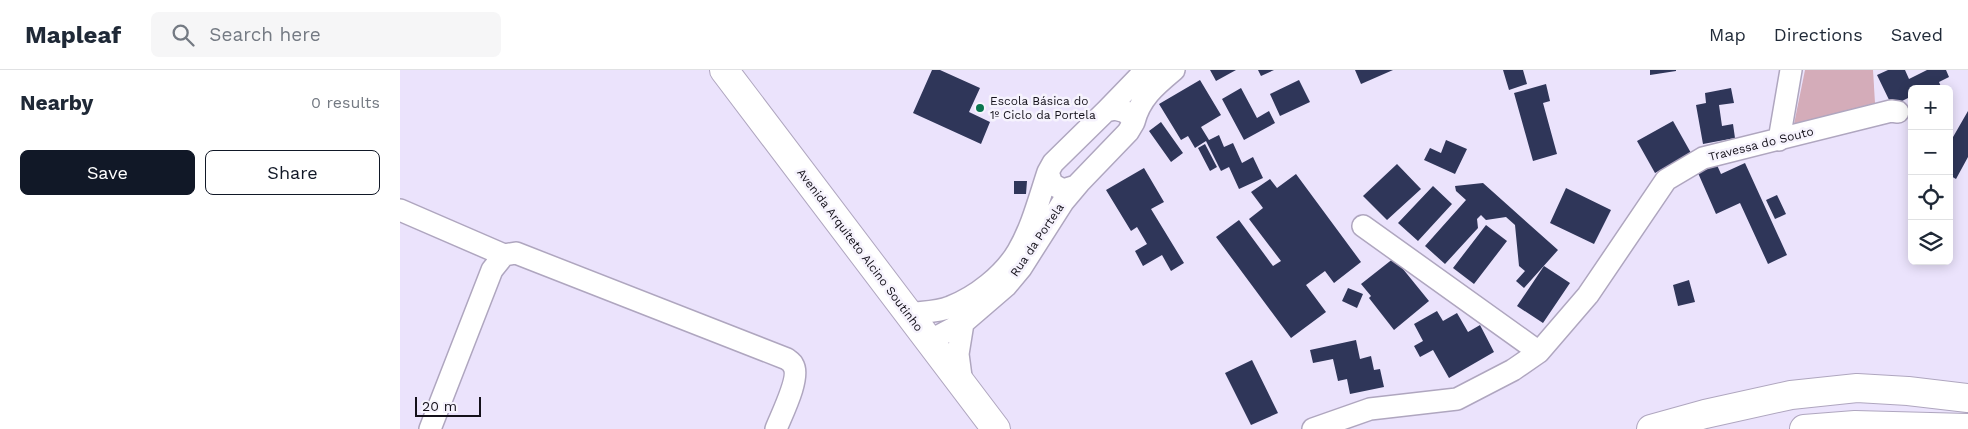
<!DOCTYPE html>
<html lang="en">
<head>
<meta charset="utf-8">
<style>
  :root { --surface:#fff; --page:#f6f6f7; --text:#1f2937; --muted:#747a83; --line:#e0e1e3; --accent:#111827 }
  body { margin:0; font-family:"Work Sans",sans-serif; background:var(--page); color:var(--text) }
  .controls { position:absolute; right:15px; top:15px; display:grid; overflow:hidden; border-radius:8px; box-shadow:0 2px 12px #0003 }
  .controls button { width:45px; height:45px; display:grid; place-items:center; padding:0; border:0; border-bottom:1px solid var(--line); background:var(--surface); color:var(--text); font:25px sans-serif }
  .scale { position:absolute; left:15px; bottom:12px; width:66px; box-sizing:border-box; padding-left:5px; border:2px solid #14111a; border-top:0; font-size:14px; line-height:18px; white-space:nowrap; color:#14111a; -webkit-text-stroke:4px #f6f3fd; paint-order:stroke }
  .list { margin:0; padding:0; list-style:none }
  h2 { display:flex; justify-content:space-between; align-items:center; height:65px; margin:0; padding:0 20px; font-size:21px }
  h2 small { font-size:16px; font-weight:400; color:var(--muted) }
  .actions { display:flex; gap:10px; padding:15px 20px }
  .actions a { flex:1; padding:11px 0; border:1px solid var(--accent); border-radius:8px; text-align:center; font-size:18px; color:var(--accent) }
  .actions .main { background:var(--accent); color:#fff }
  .icon { flex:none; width:28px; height:28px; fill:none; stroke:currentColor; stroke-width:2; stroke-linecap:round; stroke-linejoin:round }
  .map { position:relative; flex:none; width:1568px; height:359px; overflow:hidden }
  header { display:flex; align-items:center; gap:30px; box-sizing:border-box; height:70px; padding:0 25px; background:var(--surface); border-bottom:1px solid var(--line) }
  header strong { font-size:24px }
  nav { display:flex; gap:28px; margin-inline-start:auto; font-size:18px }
  .search { width:350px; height:45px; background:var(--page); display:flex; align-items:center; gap:12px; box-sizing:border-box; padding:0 18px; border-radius:8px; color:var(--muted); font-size:19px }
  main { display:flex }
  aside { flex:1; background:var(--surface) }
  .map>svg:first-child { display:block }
</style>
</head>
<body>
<header>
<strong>Mapleaf</strong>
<div class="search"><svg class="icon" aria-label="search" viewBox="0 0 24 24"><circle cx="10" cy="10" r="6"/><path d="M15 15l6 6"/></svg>Search here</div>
<nav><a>Map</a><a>Directions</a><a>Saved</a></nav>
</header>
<main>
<aside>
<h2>Nearby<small>0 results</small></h2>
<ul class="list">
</ul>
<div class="actions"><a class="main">Save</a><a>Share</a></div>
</aside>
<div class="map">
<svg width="1568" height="359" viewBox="0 0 1568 359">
  <rect width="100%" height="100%" fill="#ebe3fc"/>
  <!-- green -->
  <path fill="#d4acb9" d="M1405,0h68l2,33 -81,21z"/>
  <!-- building -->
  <path fill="#2f3659" d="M532,0h8l40,18 -11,24 21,10 -9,22 -68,-31z
    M810,0h26l-20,11z
    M858,0h16l-13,6z
    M955,0h38l-32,14z
    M1103,0h20l4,14 -18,6z
    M1250,0h26v1l-26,4z
    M1488,0h17l4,9 18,-9h19l3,7 -10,5 3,7h-30v7l-20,10 -15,-31z
    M800,10l21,35 -20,12 8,13 10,-5 5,12 9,-4 9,20 11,-6 10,21 -24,11 -10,-22 -8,4 -15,-30 -11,7 -7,-12 -7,4 -22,-36z
    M899,10l11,22 -30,14 -10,-22z
    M1146,14l4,17 -7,2 14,51 -24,7 -19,-68z
    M841,18l16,30 12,-7 6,12 -31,17 -22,-41z
    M1331,18l3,15 -15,2 3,21 11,-2 2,14 -32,6 -7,-39 10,-2 -1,-10z
    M1568,41v46l-12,22 -7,-4v-31z
    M1273,51l18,32 -36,20 -18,-32z
    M761,52l22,31 -12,9 -22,-31z
    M1046,70l21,9 -12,25 -31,-14 6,-12 11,5z
    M805,74l12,23 -7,4 -12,-23z
    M1345,93l42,92 -19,9 -28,-61 -24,11 -18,-41 19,-8 4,9z
    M997,94l24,25 -34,31 -24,-24z
    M744,98l20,34 -13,7 33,54 -13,8 -9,-16 -19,11 -8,-15 12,-7 -10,-17 -6,4 -25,-41z
    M896,104l65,88 -27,21 -9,-12 -19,14 20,27 -35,26 -75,-101 23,-17 34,46 8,-5 -32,-42 14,-11 -12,-16 19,-13 7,9z
    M614,111h13l-1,13h-12z
    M1083,113l75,67 -34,38 -8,-7 9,-10 -6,-5 -4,-41 -9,-8 -20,3 -5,-5 -4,4 1,9 -33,36 -20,-18 41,-46 -10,-9 -1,-5z
    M1033,116l19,18 -34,37 -20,-18z
    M1166,118l45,22 -17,34 -44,-21z
    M1377,125l9,19 -11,5 -9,-19z
    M1086,155l21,16 -33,43 -21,-16z
    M994,188l35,43 -35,29 -25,-32 2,-2 -10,-12z
    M1144,196l26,17 -27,40 -26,-17z
    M1289,210l6,22 -17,4 -5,-21z
    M948,218l15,6 -6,14 -15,-7z
    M1037,241l6,10 14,-8 11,19 12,-7 14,27 -45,26 -16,-28 -13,7 -6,-11 9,-5 -9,-17z
    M956,270l4,19 11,-3 3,14 6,-1 4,18 -34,7 -3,-15 -9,2 -5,-22 -20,4 -3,-13z
    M852,290l26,53 -27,12 -26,-52z"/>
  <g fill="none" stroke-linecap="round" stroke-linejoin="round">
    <defs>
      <path id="minor" d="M715,39l11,3 8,10 -6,10 -52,54 -13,4 -11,-6 -4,-12 5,-9 53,-52z
        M706,41l32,-33 12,-8
        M734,52c6,-24 22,-37 40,-52
        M1379,70l12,-70
        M0,140l104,45
        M963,156l176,126
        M509,244c13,-2 29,-2 41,-7 26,-10 54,-32 68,-56 14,-24 21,-52 30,-79
        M529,271l34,-18 43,-37 15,-18 42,-66 16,-19
        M562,314l-4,-30 5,-31
        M30,359l62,-159 12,-15 12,-2 271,106c2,2 5,3 6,6 8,12 -12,51 -17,64
        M913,359l57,-20 87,-10 56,-29 26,-18 49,-57 78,-115 37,-22 188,-47 7,1"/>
      <path id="major" d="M324,0l272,359"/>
      <path id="highway" d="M1251,359l54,-15 86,-19 66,-7 51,3 60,7
        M1404,359l51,-4 113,3"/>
    </defs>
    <!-- minor casing -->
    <use href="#minor" stroke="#afa6bf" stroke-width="24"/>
    <!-- major casing -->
    <use href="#major" stroke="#afa6bf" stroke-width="30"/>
    <!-- highway casing -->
    <use href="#highway" stroke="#afa6bf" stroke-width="30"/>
    <!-- minor -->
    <use href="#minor" stroke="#fff" stroke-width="21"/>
    <!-- major -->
    <use href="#major" stroke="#fff" stroke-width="28"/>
    <!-- highway -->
    <use href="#highway" stroke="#fff" stroke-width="28"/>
  </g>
  <!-- markers -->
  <circle fill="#09754f" stroke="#f6f3fd" stroke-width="2" cx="580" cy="38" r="5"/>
  <g text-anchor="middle" stroke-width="5" stroke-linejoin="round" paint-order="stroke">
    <!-- poi labels -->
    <g font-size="12" fill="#14111a" stroke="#f6f3fd" text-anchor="start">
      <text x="590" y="35">Escola Básica do<tspan x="590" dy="14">1º Ciclo da Portela</tspan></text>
    </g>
    <!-- street labels -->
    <g font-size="12" fill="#14111a" stroke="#f6f3fd">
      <text transform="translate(1361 74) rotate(-14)" y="4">Travessa do Souto</text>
      <text transform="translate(637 170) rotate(-56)" y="4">Rua da Portela</text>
      <text transform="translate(460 180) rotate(53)" y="4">Avenida Arquiteto Alcino Soutinho</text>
    </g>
  </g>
</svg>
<div class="controls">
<button>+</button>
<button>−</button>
<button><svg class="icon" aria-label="locate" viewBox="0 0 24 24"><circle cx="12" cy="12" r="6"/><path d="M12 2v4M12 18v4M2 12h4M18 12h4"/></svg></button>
<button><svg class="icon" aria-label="layers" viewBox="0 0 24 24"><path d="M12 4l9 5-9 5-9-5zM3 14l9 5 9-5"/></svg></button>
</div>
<div class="scale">20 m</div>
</div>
</main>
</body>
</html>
